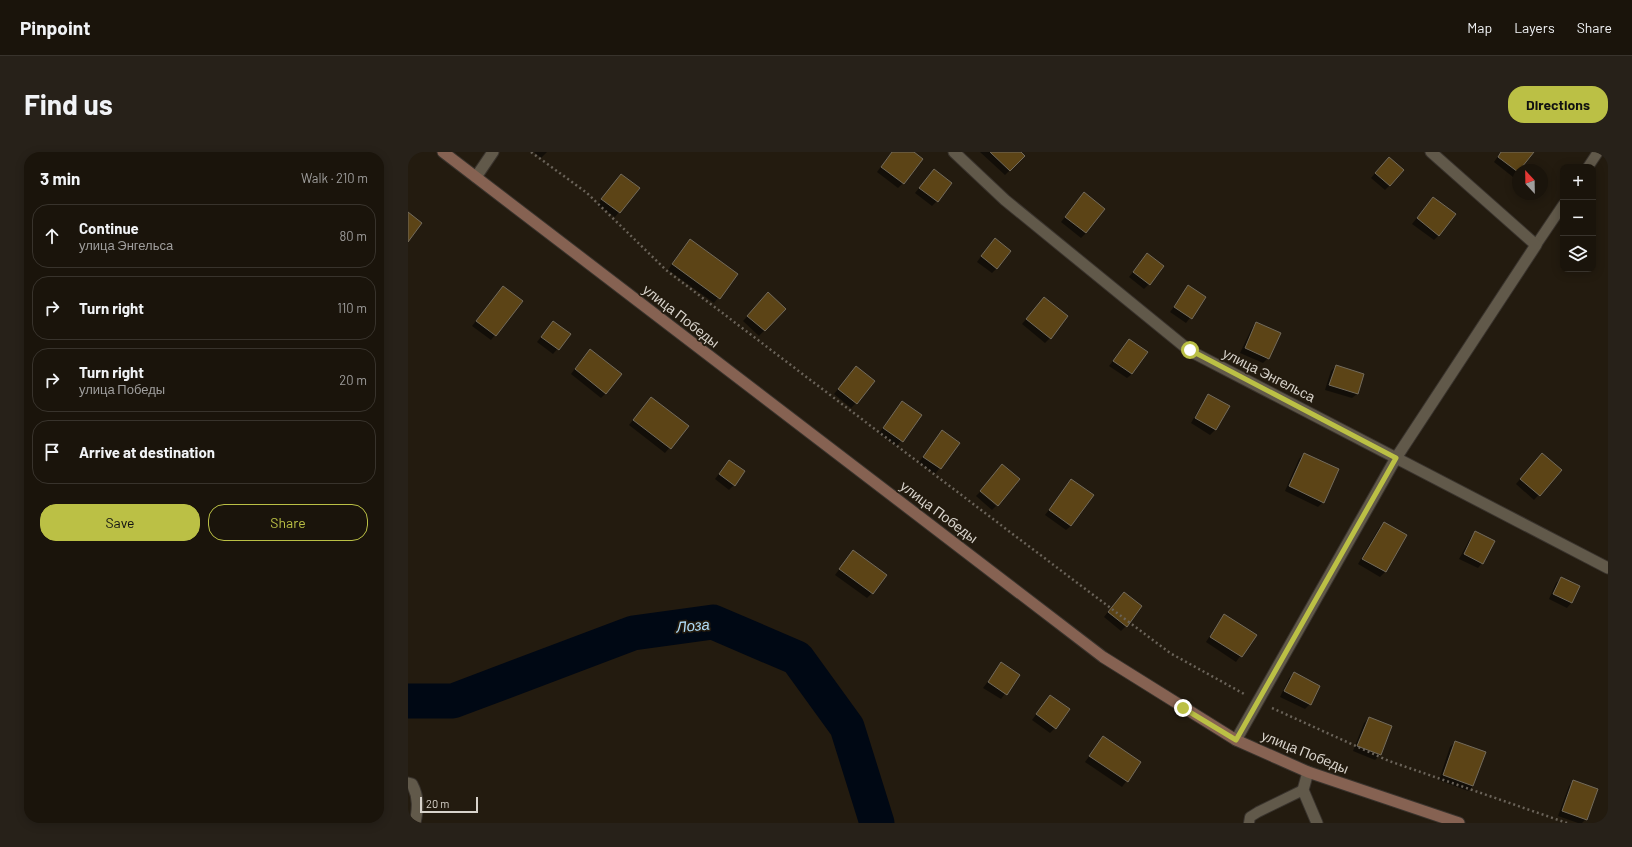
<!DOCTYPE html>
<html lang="en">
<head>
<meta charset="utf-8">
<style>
  :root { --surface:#1a140b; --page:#272119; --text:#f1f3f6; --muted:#9f9e9d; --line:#38332c; --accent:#bbc045 }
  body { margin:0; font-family:Barlow,sans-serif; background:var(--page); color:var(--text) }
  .controls { position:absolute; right:12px; top:12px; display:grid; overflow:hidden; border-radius:8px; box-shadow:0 2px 10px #0003 }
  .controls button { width:36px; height:36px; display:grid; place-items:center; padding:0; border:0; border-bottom:1px solid var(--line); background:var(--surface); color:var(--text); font:20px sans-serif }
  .compass { position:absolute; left:1104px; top:12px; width:36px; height:36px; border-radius:50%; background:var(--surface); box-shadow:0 2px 10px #0003; rotate:338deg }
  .scale { position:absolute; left:12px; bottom:10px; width:58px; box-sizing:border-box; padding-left:4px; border:2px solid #d8d3cb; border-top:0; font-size:11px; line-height:14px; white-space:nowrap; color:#d8d3cb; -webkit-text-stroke:3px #231b0f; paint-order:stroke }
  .stop { position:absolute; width:12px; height:12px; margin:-9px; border:3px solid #bbc045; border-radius:50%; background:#fff }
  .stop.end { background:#bbc045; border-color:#fff; box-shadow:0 1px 4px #0008 }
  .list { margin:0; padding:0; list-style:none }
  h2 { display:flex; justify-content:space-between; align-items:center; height:52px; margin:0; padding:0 16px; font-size:17px }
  h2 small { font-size:13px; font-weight:400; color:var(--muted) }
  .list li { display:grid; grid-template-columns:26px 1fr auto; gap:12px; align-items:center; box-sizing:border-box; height:64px; margin:0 8px 8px; padding:0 8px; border:1px solid var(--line); border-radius:16px }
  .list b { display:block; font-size:15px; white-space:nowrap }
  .list p { margin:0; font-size:13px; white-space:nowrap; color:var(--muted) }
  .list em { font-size:13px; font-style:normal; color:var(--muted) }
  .actions { display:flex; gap:8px; padding:12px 16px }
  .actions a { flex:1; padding:9px 0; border:1px solid var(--accent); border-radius:16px; text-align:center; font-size:14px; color:var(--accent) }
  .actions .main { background:var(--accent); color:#111 }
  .icon { flex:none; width:22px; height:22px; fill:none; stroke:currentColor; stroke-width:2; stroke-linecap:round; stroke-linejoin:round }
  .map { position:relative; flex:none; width:1200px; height:671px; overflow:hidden; border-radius:16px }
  header { display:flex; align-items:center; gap:24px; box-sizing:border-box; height:56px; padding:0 20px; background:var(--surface); border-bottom:1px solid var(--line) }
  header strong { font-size:19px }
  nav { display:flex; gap:22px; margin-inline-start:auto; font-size:14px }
  .intro { display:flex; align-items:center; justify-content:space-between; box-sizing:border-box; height:96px; padding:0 24px }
  h1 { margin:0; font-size:28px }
  .button { padding:10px 18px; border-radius:16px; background:var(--accent); color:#111; font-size:14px; font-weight:700 }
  main { display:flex; gap:24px; padding:0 24px }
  aside { flex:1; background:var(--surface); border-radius:16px; box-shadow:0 2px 10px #0003 }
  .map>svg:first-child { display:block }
</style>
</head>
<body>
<header>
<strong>Pinpoint</strong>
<nav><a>Map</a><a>Layers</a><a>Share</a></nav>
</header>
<div class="intro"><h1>Find us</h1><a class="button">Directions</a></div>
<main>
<aside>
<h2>3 min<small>Walk · 210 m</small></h2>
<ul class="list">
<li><svg class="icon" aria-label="ahead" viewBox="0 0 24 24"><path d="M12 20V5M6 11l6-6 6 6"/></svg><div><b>Continue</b><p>улица Энгельса</p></div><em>80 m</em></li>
<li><svg class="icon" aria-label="right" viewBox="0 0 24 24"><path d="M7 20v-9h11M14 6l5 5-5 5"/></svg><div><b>Turn right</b></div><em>110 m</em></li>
<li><svg class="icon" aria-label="right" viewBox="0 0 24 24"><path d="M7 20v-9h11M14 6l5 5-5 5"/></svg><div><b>Turn right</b><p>улица Победы</p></div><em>20 m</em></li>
<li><svg class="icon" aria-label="arrive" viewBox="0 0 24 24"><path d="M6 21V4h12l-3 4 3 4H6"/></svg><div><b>Arrive at destination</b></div></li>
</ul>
<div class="actions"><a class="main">Save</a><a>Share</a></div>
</aside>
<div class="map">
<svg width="1200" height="671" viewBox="0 0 1200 671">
  <rect width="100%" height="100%" fill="#231b0f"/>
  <!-- shadow -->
  <path fill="#0007" d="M126,0h13l-6,6z
    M484,0h20l-9,31 -5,5 -21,-16z
    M572,0h40l4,4 -19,19z
    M1093,0h32l-20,25 -19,-15z
    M976,11l6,22 -5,5 -14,-12z
    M526,18l3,31 -5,5 -17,-13z
    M213,23l17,13 -23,29 -18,-12z
    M676,42l2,39 -5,5 -20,-16z
    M1025,46l6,37 -5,5 -22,-16z
    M582,92l7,24 -5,5 -15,-11z
    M277,93l51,29 -22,29 -46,-33z
    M739,102l2,30 -5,5 -15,-12z
    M95,135l-8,48 -4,5 -19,-14z
    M781,135l16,11 -19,25 -16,-11z
    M636,146l6,40 -5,5 -23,-19z
    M356,147l21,10 -26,27 -16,-15z
    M145,170l17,12 -17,20 -16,-12z
    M848,171l12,35 -5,5 -23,-10 12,-25z
    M721,188l3,34 -5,4 -18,-12z
    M177,203l21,38 -5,5 -30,-24z
    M928,214l21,28 -5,4 -27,-8 6,-19z
    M443,221l5,30 -5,5 -17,-14z
    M801,244l20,11 -14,23 -5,5 -19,-12 13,-23z
    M494,250l18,14 -23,30 -18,-13z
    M239,251l41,23 -23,27 -36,-28z
    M530,284l21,7 -24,31 -16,-12z
    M896,302l19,48 -5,5 -33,-16 14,-32z
    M1129,307l24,11 -27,30 -18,-16z
    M317,314l9,19 -5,5 -14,-11z
    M664,328l-1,46 -5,4 -21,-15z
    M572,340l16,14 -4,4 -16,-14z
    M976,371l22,13 -21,36 -5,5 -22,-13 21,-36z
    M1068,380l6,31 -4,5 -19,-9 12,-22z
    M445,399l19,42 -5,5 -32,-23z
    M1153,426l10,25 -4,5 -18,-9 7,-16z
    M711,446l7,28 -5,5 -17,-14z
    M816,463l31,20 -19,27 -30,-20 14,-22z
    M594,511l17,12 -18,24 -18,-11z
    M886,522l16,30 -5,5 -25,-12 9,-19z
    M642,544l5,32 -5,5 -18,-13z
    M961,566l11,37 -5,5 -22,-9 11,-28z
    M695,586l37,25 -18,24 -37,-25z
    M1047,590l18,44 -5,5 -29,-11 11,-33z
    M1166,629l12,38 -4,4h-4l-20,-7 11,-30z"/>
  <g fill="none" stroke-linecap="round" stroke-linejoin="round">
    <!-- river -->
    <path stroke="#000814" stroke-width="35" d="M0,549h45l180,-68 80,-11 84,36 50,69 30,96"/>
  </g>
  <!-- building -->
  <path fill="#5c4416" stroke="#736b5c" d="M484,0h22l9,7 -19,25 -23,-17z
    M582,0h31l4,4 -15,15z
    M1093,0h33l-16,20 -20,-15z
    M981,5l15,13 -14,16 -15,-13z
    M526,17l18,14 -14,19 -19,-14z
    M213,22l19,14 -20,25 -19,-14z
    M676,40l21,17 -19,24 -21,-16z
    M1025,45l23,17 -17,22 -22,-18z
    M0,60l14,11 -14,19z
    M587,86l16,13 -14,18 -16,-13z
    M282,87l48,35 -18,25 -48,-35z
    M739,101l17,13 -14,19 -17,-13z
    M780,133l18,12 -14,22 -18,-12z
    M95,134l20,15 -27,35 -20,-15z
    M360,140l18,17 -21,22 -18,-15z
    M636,145l24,19 -17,23 -25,-20z
    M145,169l18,13 -12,16 -18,-13z
    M848,170l25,11 -12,26 -24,-11z
    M721,187l19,13 -16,22 -19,-13z
    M182,197l32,25 -16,20 -31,-25z
    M928,213l28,9 -6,20 -29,-9z
    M448,214l19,15 -18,23 -19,-15z
    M800,242l22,12 -14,24 -21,-12z
    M243,245l38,29 -18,23 -38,-29z
    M494,249l20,14 -19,27 -20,-14z
    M534,278l18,13 -19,26 -18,-12z
    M896,301l35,16 -15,34 -35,-17z
    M1134,301l20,17 -22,26 -20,-17z
    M321,308l16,11 -10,15 -16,-12z
    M594,312l18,15 -22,27 -18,-15z
    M663,327l23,16 -23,31 -22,-16z
    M976,370l23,13 -21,37 -24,-13z
    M1067,379l20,10 -12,23 -19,-10z
    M445,398l34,25 -14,19 -34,-25z
    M1153,425l19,9 -8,17 -19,-9z
    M716,440l18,14 -15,21 -19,-15z
    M816,462l33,21 -15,22 -32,-20z
    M593,510l19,13 -13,20 -19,-13z
    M886,520l26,14 -9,19 -27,-14z
    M642,543l20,14 -14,20 -20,-15z
    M961,565l23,9 -11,29 -24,-9z
    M695,584l38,26 -13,20 -39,-26z
    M1047,589l31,11 -13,34 -30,-11z
    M1165,628l25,9 -11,31 -25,-9z"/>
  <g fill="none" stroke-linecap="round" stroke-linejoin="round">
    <defs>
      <path id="service" d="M1180,15l10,-15
        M1128,93l27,-40
        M841,671l1,-6 8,-5 45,-22"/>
      <path id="minor" d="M546,0l51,48 185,151 418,217
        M68,25l17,-25
        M828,588l160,-282 140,-213 -105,-93
        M900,620l-5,18 14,33
        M0,631l4,1c7,13 6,25 3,39"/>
      <path id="secondary" d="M35,0l660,505 133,83 72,32 151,51"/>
    </defs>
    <!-- service casing -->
    <use href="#service" stroke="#39332d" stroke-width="12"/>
    <!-- minor casing -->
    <use href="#minor" stroke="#39332d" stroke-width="13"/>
    <!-- secondary casing -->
    <use href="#secondary" stroke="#39332d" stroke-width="13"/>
    <!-- path -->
    <path stroke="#6a6359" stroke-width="2.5" stroke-dasharray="2 3" stroke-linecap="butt" d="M123,0l56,41 79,77 344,262 160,121 76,42
      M864,556l117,53 178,62"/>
    <!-- service -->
    <use href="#service" stroke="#61594a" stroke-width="10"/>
    <!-- minor -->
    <use href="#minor" stroke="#61594a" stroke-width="11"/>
    <!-- secondary -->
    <use href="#secondary" stroke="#866252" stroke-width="11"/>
  </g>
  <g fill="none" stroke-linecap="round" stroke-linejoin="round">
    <!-- route -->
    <path stroke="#bbc045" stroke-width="5" d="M775,556l53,32 160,-282 -206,-108"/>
  </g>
  <g text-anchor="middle" stroke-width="3.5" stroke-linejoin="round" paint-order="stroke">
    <!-- street labels -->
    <g font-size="14" fill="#d8d3cb" stroke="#231b0f">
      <text transform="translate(273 164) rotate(38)" y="5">улица Победы</text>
      <text transform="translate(861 223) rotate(27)" y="5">улица Энгельса</text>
      <text transform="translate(531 360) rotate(37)" y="5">улица Победы</text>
      <text transform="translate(897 600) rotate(22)" y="5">улица Победы</text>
    </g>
    <!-- water labels -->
    <g font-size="15" font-style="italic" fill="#b2defa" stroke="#231b0f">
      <text transform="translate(285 474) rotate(-5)" y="5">Лоза</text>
    </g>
  </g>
</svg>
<div class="controls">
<button>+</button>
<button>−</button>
<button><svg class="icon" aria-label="layers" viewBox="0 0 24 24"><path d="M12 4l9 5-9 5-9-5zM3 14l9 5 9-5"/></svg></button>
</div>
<svg class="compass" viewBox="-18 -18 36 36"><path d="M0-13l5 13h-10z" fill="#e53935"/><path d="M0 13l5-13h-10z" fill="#9f9e9d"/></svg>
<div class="scale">20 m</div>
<div class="stop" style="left:782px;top:198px"></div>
<div class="stop end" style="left:775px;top:556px"></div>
</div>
</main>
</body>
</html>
